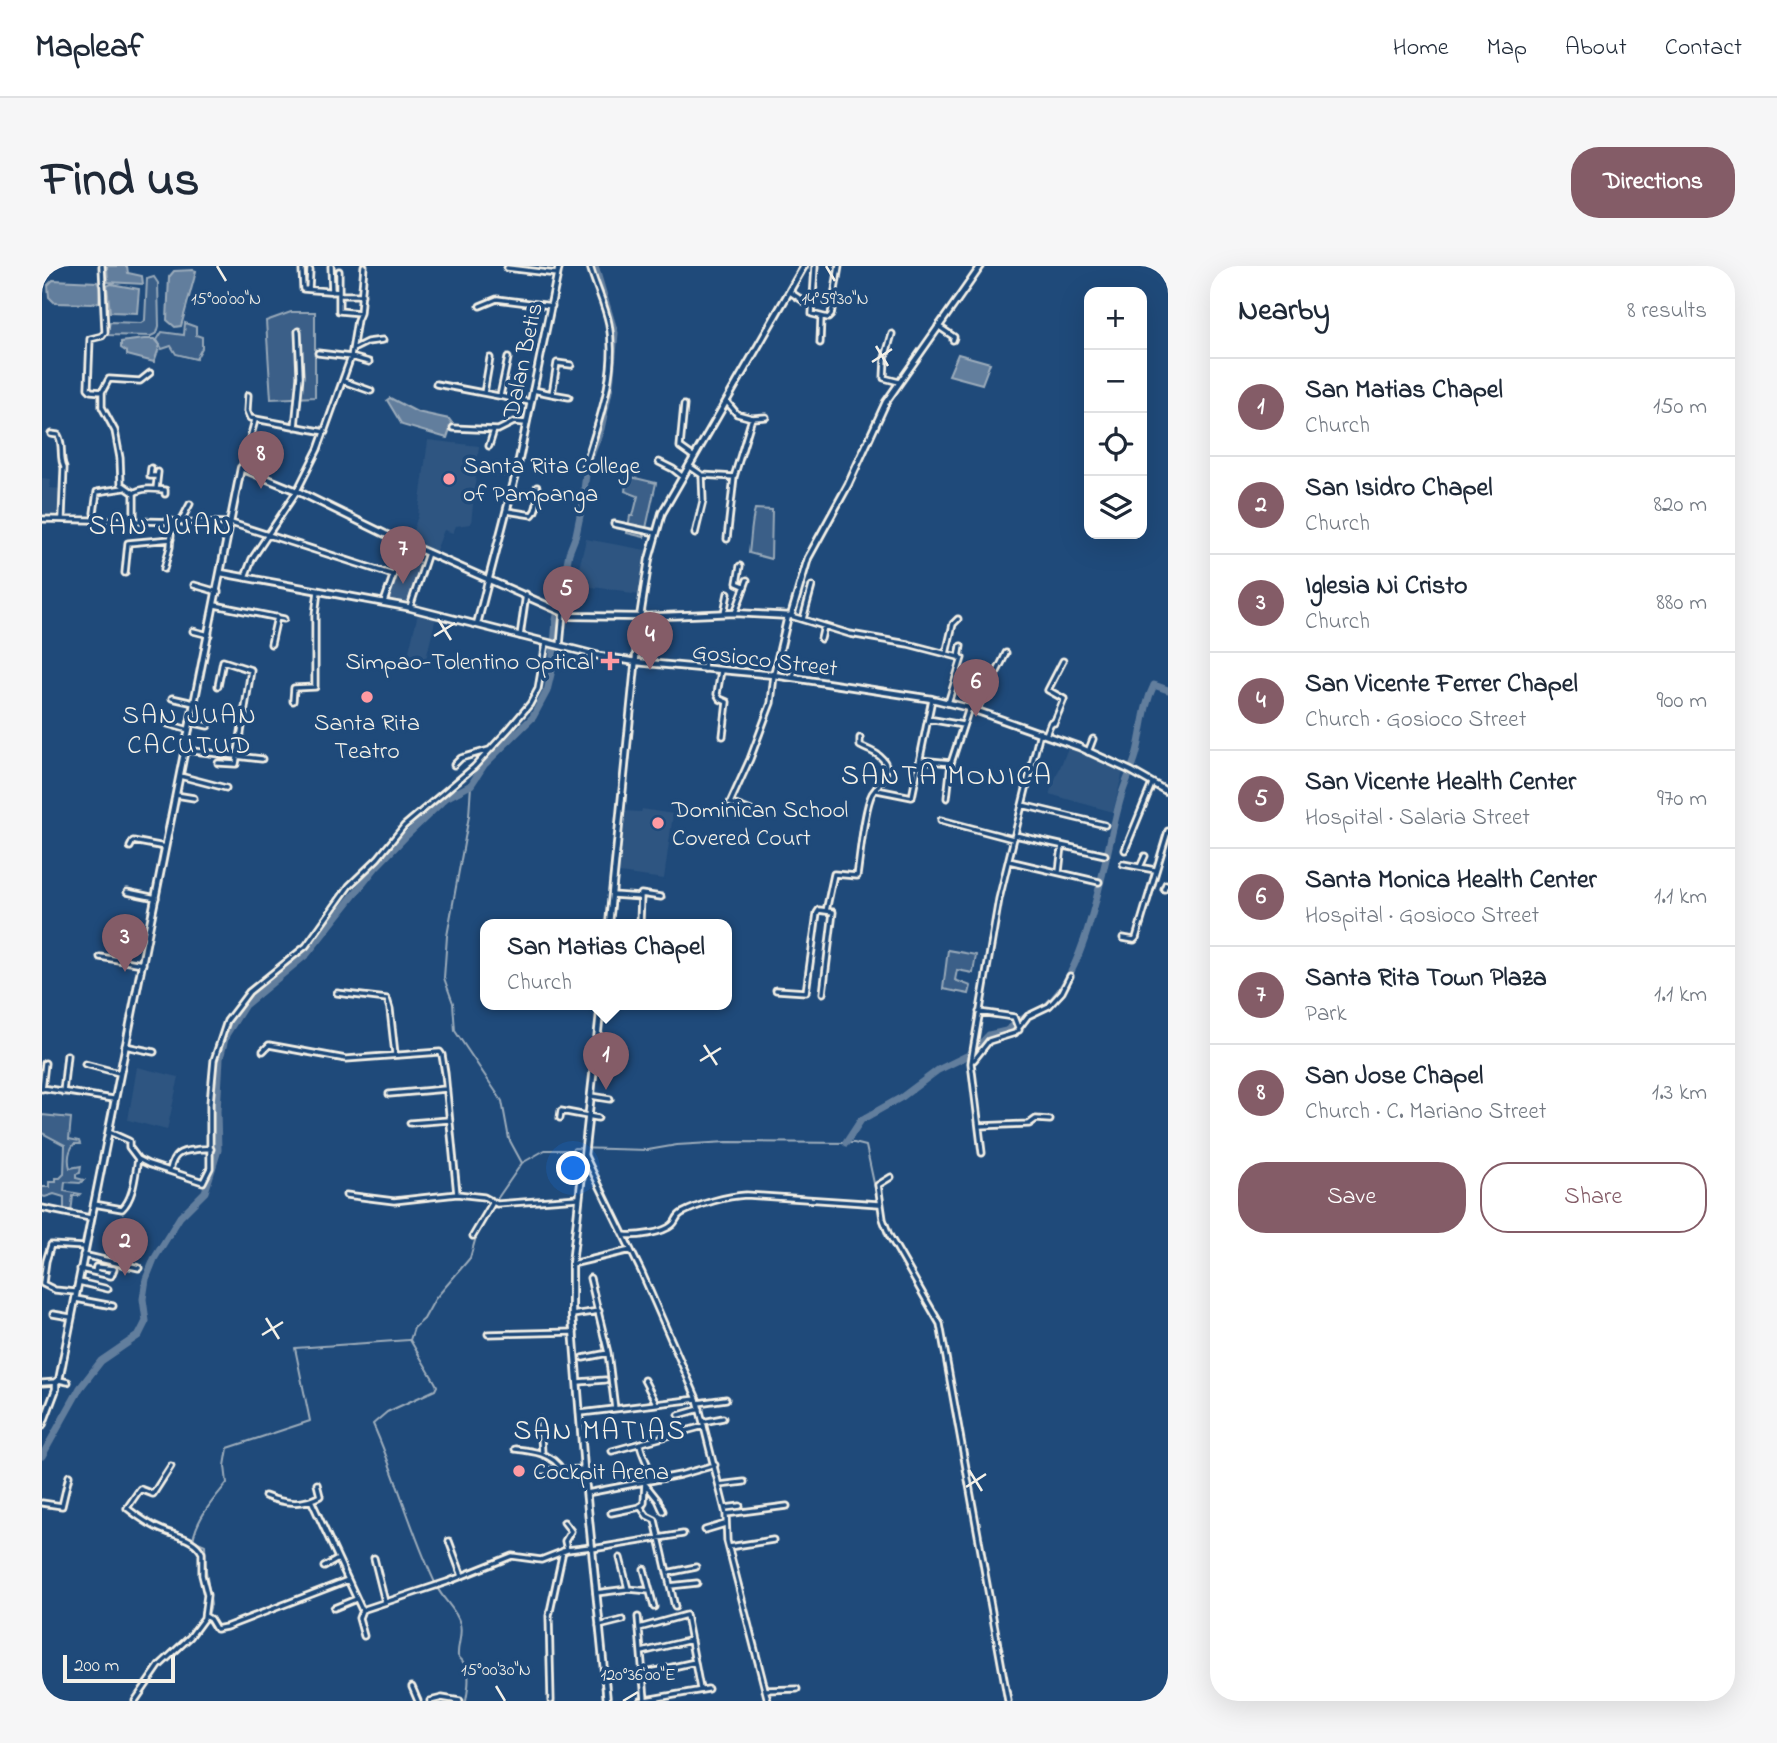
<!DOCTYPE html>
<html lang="en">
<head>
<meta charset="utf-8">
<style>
  :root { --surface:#fff; --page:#f6f6f7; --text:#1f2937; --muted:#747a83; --line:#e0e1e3; --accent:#845c67 }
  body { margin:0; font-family:"Indie Flower",sans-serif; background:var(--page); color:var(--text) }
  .controls { position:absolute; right:21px; top:21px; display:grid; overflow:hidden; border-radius:14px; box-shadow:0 7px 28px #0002 }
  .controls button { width:63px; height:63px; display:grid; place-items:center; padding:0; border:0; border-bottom:2px solid var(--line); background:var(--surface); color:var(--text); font:35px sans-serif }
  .scale { position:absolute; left:21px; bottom:18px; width:112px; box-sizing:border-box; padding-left:7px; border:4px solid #f4f1e8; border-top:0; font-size:19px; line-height:24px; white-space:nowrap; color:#f4f1e8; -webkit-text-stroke:5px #1f4a7a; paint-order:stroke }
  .you { position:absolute; left:532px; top:903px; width:24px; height:24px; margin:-18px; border:5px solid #fff; border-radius:50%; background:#1a73e8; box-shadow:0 0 0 10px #1a73e833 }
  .badge { display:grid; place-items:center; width:46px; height:46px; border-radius:50%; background:var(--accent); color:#fff; font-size:23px; font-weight:700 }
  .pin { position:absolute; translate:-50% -58px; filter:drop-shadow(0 2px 4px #0008) }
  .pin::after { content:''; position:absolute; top:37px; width:24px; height:21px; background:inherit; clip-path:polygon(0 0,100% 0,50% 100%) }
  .popup { position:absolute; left:438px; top:653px; width:252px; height:91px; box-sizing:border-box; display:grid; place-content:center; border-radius:14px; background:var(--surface); filter:drop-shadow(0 2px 5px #0005); font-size:23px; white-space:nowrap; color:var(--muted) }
  .popup b { font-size:26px; color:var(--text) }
  .popup::after { content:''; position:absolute; left:50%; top:100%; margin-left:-14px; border:14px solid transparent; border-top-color:var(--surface) }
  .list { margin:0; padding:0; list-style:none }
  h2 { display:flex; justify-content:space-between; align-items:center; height:91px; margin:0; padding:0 28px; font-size:30px }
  h2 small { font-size:23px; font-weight:400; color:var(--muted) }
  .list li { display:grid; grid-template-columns:46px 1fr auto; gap:21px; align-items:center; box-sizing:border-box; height:98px; padding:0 28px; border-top:2px solid var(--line) }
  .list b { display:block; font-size:26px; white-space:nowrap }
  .list p { margin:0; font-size:23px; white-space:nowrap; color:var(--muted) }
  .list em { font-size:23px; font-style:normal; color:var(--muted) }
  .actions { display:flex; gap:14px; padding:21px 28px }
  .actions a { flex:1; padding:16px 0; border:2px solid var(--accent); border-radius:28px; text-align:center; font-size:24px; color:var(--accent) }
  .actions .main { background:var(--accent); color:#fff }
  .icon { flex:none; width:38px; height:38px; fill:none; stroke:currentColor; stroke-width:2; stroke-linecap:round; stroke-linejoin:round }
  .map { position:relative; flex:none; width:1126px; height:1435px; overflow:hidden; border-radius:28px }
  header { display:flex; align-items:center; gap:42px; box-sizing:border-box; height:98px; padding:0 35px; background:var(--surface); border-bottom:2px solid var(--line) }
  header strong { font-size:33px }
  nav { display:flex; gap:38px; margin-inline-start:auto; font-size:24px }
  .intro { display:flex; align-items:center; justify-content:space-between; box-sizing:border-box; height:168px; padding:0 42px }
  h1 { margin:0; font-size:49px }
  .button { padding:18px 32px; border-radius:28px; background:var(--accent); color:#fff; font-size:24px; font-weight:700 }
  main { display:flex; gap:42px; padding:0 42px }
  aside { flex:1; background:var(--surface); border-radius:28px; box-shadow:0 7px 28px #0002 }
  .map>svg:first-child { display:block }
</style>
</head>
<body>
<header>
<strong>Mapleaf</strong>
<nav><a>Home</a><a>Map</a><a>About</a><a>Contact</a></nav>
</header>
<div class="intro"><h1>Find us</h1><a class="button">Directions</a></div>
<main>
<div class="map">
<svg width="1126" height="1435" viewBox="0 0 1126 1435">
  <rect width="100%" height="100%" fill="#1f4a7a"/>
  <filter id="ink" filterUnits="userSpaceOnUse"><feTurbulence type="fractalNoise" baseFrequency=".0143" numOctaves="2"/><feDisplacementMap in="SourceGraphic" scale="14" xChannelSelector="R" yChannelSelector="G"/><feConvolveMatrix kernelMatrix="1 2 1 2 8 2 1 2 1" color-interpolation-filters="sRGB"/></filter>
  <g filter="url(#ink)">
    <!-- built -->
    <path fill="#2d5581" d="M386,174l51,6 -8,78 -15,2 -3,7 -9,-3 -9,23 -26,-11 9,-26z
      M0,212l9,1 -1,9 12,1 -1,27 -19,-1z
      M544,273l60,11 -6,45 -15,-2v-2l-50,-6z
      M376,347l18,4 -10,42 -18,-4z
      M1026,482l55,23 -10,41 -64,-18z
      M600,543l31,5 -9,65 -45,-6 6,-62 16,1z
      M95,801l42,10 -12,53 -39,-10z"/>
    <!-- green -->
    <path fill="#3a5f88" stroke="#97a8b8" stroke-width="2" d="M112,11l4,6 1,43 -2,7 -6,3 -44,-1 3,-13 31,1 4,-3 2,-41z
      M249,46h24v85l-44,2 -5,-78z
      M143,57l11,4v8l6,2v11l-6,11 -20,-5 -5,-8 -9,3 -5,-9 5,-8 22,3z
      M585,210l29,7 -12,54 -17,-4 3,-17h3l5,-20 -13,-5z
      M713,243l17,1 -1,49 -22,-6c2,-15 2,-28 6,-44z
      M360,290l19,7 -14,43 -19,-7z
      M906,684l28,5 -3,18 -16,-3 -2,10 16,6 -2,8 -26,-5z
      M0,849l29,3 -2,21 10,2 1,3h-6c-6,8 -6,17 -4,24l11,-2 -1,7 -4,1v4l8,2 -4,3 -15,-1 -1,9 16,3 -2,2h-5l-2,17 -7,-3v-13l-10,-3 -9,3 -3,-1v-9h7v-5h7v-4h4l4,-4 1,-29 -23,-12z"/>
    <!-- water -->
    <path fill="#627e9d" stroke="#9cacbb" stroke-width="2" d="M65,0h20l1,7 14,3 1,8 -35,-2z
      M151,4l3,1 -2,8 -13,47 -6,1 -8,-7 2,-43 5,-6z
      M11,14l44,2 3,5 -1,15 -7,2 -37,-1 -6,-6 -1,-12z
      M69,18l28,5 -2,24 -27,-1 -3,-26z
      M102,73h11l5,6 -6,17 -27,-7v-3l-6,-4v-6z
      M916,88l32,9 -8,21 -33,-9z
      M348,132l27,14 32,7 3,4 -5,15 -45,-13 -15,-25z"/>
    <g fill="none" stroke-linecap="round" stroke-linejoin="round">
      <!-- stream -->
      <path stroke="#9cacbb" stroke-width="2" d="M429,519l-2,31 -22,120 -3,42 9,25 2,28 47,70 7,38 13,24 -27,39
        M480,897l23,-13h26l3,-2 74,2 29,-5 50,-3 127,1 12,3 12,56
        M840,956l6,14 49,88 55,297
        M958,1398l5,37
        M97,1435l24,-35 18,-16 26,-31 4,-15 -5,-33 -1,-26 -12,-5c4,-22 20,-40 34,-57l-2,-17 3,-18 82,-27 -15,-73 114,-8
        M424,1435c3,-17 6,-32 -8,-45 -1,-11 5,-20 2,-32 -3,-14 -17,-24 -23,-37 -25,-52 -40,-109 -64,-163l14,-12 48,-22 2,-4 -2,-4 -25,-42 4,-12 10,-9 11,-20 35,-41 8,-28"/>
      <!-- river -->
      <path stroke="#627e9d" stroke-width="7" d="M1000,743c47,-32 63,-158 79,-212 4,-15 12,-29 16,-45 6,-23 6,-45 17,-67l14,5
        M804,877l15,-23 41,-23 36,-27 33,-16 18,-19 17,-4 22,-16
        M0,1190l38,-68 21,-27 38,-26 7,-14 -3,-22 3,-20 8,-20 26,-42 25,-25 13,-42 -1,-39 3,-53 6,-23 19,-30 62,-51 69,-87 29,-30 41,-39 25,-13 13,-20 49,-48 14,-26 5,-21 4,-50 13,-67 7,-18 6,-29 5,-40 14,-37 9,-42 5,-54 -20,-67"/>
      <defs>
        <path id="street" d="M289,0l1,26
          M773,0l-3,48 16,4 3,-3 8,-49
          M465,2l50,6
          M260,4l1,19 36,3v19l21,2
          M297,5v21
          M267,23l1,-19
          M748,26l21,14
          M298,29h22
          M438,40l17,-7 55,7
          M896,60l16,11 -1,3
          M850,68l-7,24 -1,20 15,4
          M778,77l1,-26
          M311,83l14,-7 16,-2
          M276,87l33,4 18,5
          M301,115l28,10
          M394,118l94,18
          M491,124l19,4 5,-31 14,2
          M60,126l-11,-1 -3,-3 2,-49 12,-3 3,-4 -3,-66
          M442,127l6,-35
          M510,128l17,3
          M206,129l-1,16 3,7 75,14
          M458,130l8,-38
          M685,136l10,12 15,4 -18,59 -7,62
          M642,139l-4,42 14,10
          M710,152l14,-1
          M253,161l5,-51 -2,-45
          M411,162l45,2 16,-8 12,1
          M9,168l7,1c6,10 1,22 6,32l-2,51
          M447,180l5,-16
          M617,196l14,7 10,8
          M647,200l13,9 32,2
          M109,202l-1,8h7
          M200,202l13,-48
          M442,202l32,6
          M542,203c14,-46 34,-96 25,-145 -4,-20 -14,-39 -19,-58
          M114,223l2,-17
          M92,227c8,-6 21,-4 31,-3v4
          M465,245l25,4c7,-7 5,-18 5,-28
          M52,247l3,-21 27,-4
          M0,253l189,4 162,52
          M92,255v-28l-13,-9 -1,-26 -5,-27 -13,-24v-15l7,-13 31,2 10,-8
          M139,255l9,-17
          M572,258l42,9
          M653,268l8,-33 -1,-26
          M698,300l-3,17 7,3
          M122,303l6,-22 2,-26
          M83,307l3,-30 43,-4
          M203,311l7,-18 45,-68 21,-42 33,-92 6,-37 3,-7 4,-47
          M152,319l24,7
          M342,336l21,-60
          M173,339l69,14
          M368,341l18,-54
          M682,347l4,-20
          M693,347l12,-33
          M749,350l59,18 58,10 54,14 -14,45
          M761,353l9,-33
          M151,365l16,4
          M478,370l6,-42
          M779,373l3,-13
          M229,378l6,-27
          M518,380l3,-33
          M904,388l7,-30 5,-5
          M917,392l2,-12
          M662,403l1,-13
          M679,405l-4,23 3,5 7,3 -4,34
          M751,412l3,-14
          M130,432l22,5
          M251,435l1,-13 21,-1v-72l3,-24
          M934,444c10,-20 21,-36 30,-57
          M886,453l35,6
          M148,456l18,4
          M126,458l21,6
          M1004,469l5,-13 3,1 10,-24 -16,-9 15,-29
          M143,484l77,9
          M1046,486l5,-13
          M878,494l31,3 18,-55
          M176,497l18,1 15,-94 -28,-9 -5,25
          M412,499l7,-7 28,-8
          M138,510l46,12
          M835,524l35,7 20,-98
          M134,529l18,3
          M905,532l4,-35
          M980,539l83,20
          M709,545l-21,-8 20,-44 21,-56 3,-28
          M899,554l72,19
          M973,569l90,20
          M88,581l3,-6 32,6
          M1083,584l27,-66
          M967,595l90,21
          M1081,598l32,6
          M1098,601l5,-11
          M1017,606l3,-26
          M1122,623l2,-5 2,1
          M85,626l29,6
          M570,629l29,2
          M784,645l8,-37 23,2c3,-19 7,-67 15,-82 4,-6 17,-20 14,-29 -3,-10 -17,-15 -26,-19v-8
          M598,658l1,-30 20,3
          M1081,672l11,2 2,-2 32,-107
          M58,691l43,7
          M734,724l30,2 11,-79 2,-3 14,2 -10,81
          M295,727l50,6 3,10 5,45
          M937,746l35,5 5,13
          M83,780l29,6
          M221,785l6,-6 77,14 94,-7 2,3 3,18 12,121
          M932,794l15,-19 26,-8 13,-17 21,-10 13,-14 8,-16
          M43,798l34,9
          M0,822l71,11
          M0,823l3,-26
          M21,826l4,-37
          M347,828l57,-5
          M549,830l19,3
          M518,852l1,-7 37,7
          M368,857l39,-3
          M937,860l50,-2 7,-5 14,1
          M940,887l-11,-90 2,-12 26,-152 41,-167
          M543,890l57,117 55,126 29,115 1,27 41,160
          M96,893l10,5 55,18 7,-14v-65l4,-43 13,-39 22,-29 57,-46 43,-60 29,-28 26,-32 70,-59 35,-38 21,-25 8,-15 8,-46
          M128,904c3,-15 9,-19 24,-20 6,-1 10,-2 17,-1
          M849,911l-13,8 5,34 6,16 51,89 68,377
          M304,929l48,6 63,-7 27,3 13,7 81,-6
          M52,938l28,5c12,-11 13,-34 16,-50l-9,-12v-6l-20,-9
          M0,942l48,10
          M582,969c11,2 39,-2 48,-10 5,-4 4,-9 10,-12 18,-9 44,-17 64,-18l133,9
          M431,970l20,-34
          M41,989l56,13
          M530,998l59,-14
          M38,1003l31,7 3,-7 -18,-2 -1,5
          M548,1012l18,75 7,56
          M37,1016l29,7
          M1,1017l3,-22 5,-16 34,2
          M1,1018l12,6 20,2
          M34,1033l37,7
          M11,1048l17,3
          M530,1049l27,-4
          M446,1068l86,-2
          M541,1092l25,-5
          M17,1114l9,2
          M602,1114l12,23
          M536,1116l27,-2
          M0,1117l14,-1
          M656,1137l28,-4
          M539,1147l116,-14
          M637,1149l21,-6
          M498,1154l2,33
          M661,1156l20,-4
          M598,1178c2,12 10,23 13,36
          M473,1183c18,2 37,4 47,21
          M570,1185l92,-25
          M498,1205l44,-2
          M604,1219l12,15 5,11
          M677,1219l25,-3
          M545,1227l93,-18 35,-10
          M223,1230c17,7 38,10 55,0l-3,-12
          M269,1234l51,110 85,-28 65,-26 29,4 26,-10 24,-3
          M0,1237l20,3 7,-30
          M598,1240l7,10 8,4 20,87
          M683,1242l15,-2
          M569,1247l29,-6 4,-4 1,-21
          M684,1248l61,-8
          M522,1256l7,9 -6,10 2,9
          M663,1264l20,-6
          M407,1275l13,35
          M687,1281l44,-7
          M550,1283l91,-15
          M332,1292l11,44
          M578,1292l8,31
          M282,1301l14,-8
          M602,1303l10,38
          M625,1307l29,-6
          M628,1320l27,-3
          M554,1327l32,-4 22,2
          M292,1342l22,-9
          M320,1344l-3,8 5,18
          M163,1350l5,3 6,10 10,-2 122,-47
          M596,1351l7,83
          M557,1360l24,-6
          M597,1362l47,-13 14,74
          M600,1386l49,-12
          M600,1408l53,-12
          M370,1421l6,14
          M723,1424l32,-1
          M93,1435l24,-35 31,-29 14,-19 3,-23 -5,-20v-22c-7,-15 -26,-17 -40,-23 -12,-5 -25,-14 -35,-22l13,-19 13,5 18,-28
          M388,1435l12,-3 18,3
          M509,1435l-2,-85 14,-65
          M598,1435l68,-12"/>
        <path id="secondary" d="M179,307l186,34 193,49 36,6 138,13 158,24 37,9 110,39 52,24 37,21
          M435,358l39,-150 43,-208
          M732,409l14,-59
          M567,658l31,-307 9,-58 13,-46 142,-247
          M559,738l-29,260v51l12,154 23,232
          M0,1160l14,-37v-7l3,-2 182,-912 56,23 88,43 186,82 69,1 95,-4 56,3 17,-58 40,-73 38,-83 95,-136"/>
      </defs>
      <!-- street casing -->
      <use href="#street" stroke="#f4f1e8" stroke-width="9"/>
      <!-- secondary casing -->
      <use href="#secondary" stroke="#f4f1e8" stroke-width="10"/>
      <!-- street -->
      <use href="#street" stroke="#1f4a7a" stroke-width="3.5"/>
      <!-- secondary -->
      <use href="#secondary" stroke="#1f4a7a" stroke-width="4.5"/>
    </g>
  </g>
  <!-- ticks -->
  <path fill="none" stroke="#f4f1e8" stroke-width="2.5" d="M175,0l9,15M784,0l9,15M834,80l12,20M830,96l20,-13M396,353l13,21M392,370l21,-13M662,779l13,20M658,795l21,-13M224,1052l13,21M220,1069l21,-13M927,1204l13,21M924,1221l20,-13M454,1420l9,15M581,1435l15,-9"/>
  <!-- markers -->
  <g fill="#ff9aa2" stroke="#1f4a7a" stroke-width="2.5">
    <circle cx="407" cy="213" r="7"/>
    <path d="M564.5 384.5h7v7h7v7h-7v7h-7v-7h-7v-7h7z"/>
    <circle cx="325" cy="431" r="7"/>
    <circle cx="616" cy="557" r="7"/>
    <circle cx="477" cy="1205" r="7"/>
  </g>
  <g text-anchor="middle" stroke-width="7" stroke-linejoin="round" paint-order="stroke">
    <!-- street labels -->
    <g font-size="24" fill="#f4f1e8" stroke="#1f4a7a">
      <text transform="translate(480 94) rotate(-78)" y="8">Dalan Betis</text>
      <text transform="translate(723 393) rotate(7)" y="8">Gosioco Street</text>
    </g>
    <!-- poi labels -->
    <g font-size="24" fill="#f4f1e8" stroke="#1f4a7a" text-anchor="start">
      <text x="421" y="207">Santa Rita College<tspan x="421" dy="28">of Pampanga</tspan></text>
      <text x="552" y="403" text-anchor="end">Simpao-Tolentino Optical</text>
      <text x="325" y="464" text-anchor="middle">Santa Rita<tspan x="325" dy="28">Teatro</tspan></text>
      <text x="630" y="551">Dominican School<tspan x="630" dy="28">Covered Court</tspan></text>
      <text x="491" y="1213">Cockpit Arena</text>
    </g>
    <!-- neighbourhood labels -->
    <g font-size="26" letter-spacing="2" fill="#f4f1e8" stroke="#1f4a7a">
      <text x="148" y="457">SAN JUAN<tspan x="148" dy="30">CACUTUD</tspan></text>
    </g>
    <!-- quarter labels -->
    <g font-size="28" letter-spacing="2" fill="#f4f1e8" stroke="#1f4a7a">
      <text x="119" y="268">SAN JUAN</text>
      <text x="905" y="518">SANTA MONICA</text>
      <text x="558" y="1173">SAN MATIAS</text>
    </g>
  </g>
  <g font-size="18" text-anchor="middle" fill="#f4f1e8" stroke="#1f4a7a" stroke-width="7" stroke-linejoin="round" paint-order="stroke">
    <text x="184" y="38">15°00'00"N</text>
    <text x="793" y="38">14°59'30"N</text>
    <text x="454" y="1409">15°00'30"N</text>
    <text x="596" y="1414">120°36'00"E</text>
  </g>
</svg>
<div class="controls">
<button>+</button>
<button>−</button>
<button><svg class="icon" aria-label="locate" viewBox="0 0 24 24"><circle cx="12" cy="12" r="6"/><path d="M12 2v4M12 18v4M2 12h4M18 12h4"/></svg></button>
<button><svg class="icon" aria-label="layers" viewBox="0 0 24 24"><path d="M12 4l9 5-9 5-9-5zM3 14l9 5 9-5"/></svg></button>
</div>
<div class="scale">200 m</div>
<div class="you"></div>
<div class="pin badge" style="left:564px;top:824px">1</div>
<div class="popup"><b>San Matias Chapel</b>Church</div>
<div class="pin badge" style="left:83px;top:1010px">2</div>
<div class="pin badge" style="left:83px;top:706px">3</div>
<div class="pin badge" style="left:608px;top:404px">4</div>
<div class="pin badge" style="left:524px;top:358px">5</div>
<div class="pin badge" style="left:934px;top:451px">6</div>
<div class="pin badge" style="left:361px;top:318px">7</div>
<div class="pin badge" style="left:219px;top:223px">8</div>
</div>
<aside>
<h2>Nearby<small>8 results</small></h2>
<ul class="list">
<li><span class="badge">1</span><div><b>San Matias Chapel</b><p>Church</p></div><em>150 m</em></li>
<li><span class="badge">2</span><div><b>San Isidro Chapel</b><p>Church</p></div><em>820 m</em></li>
<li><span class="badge">3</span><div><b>Iglesia Ni Cristo</b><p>Church</p></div><em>880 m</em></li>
<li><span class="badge">4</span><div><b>San Vicente Ferrer Chapel</b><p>Church · Gosioco Street</p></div><em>900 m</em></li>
<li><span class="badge">5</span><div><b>San Vicente Health Center</b><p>Hospital · Salaria Street</p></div><em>970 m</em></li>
<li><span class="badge">6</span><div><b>Santa Monica Health Center</b><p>Hospital · Gosioco Street</p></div><em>1.1 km</em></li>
<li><span class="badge">7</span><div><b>Santa Rita Town Plaza</b><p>Park</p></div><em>1.1 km</em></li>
<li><span class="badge">8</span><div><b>San Jose Chapel</b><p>Church · C. Mariano Street</p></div><em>1.3 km</em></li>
</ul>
<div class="actions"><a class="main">Save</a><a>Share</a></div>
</aside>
</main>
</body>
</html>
